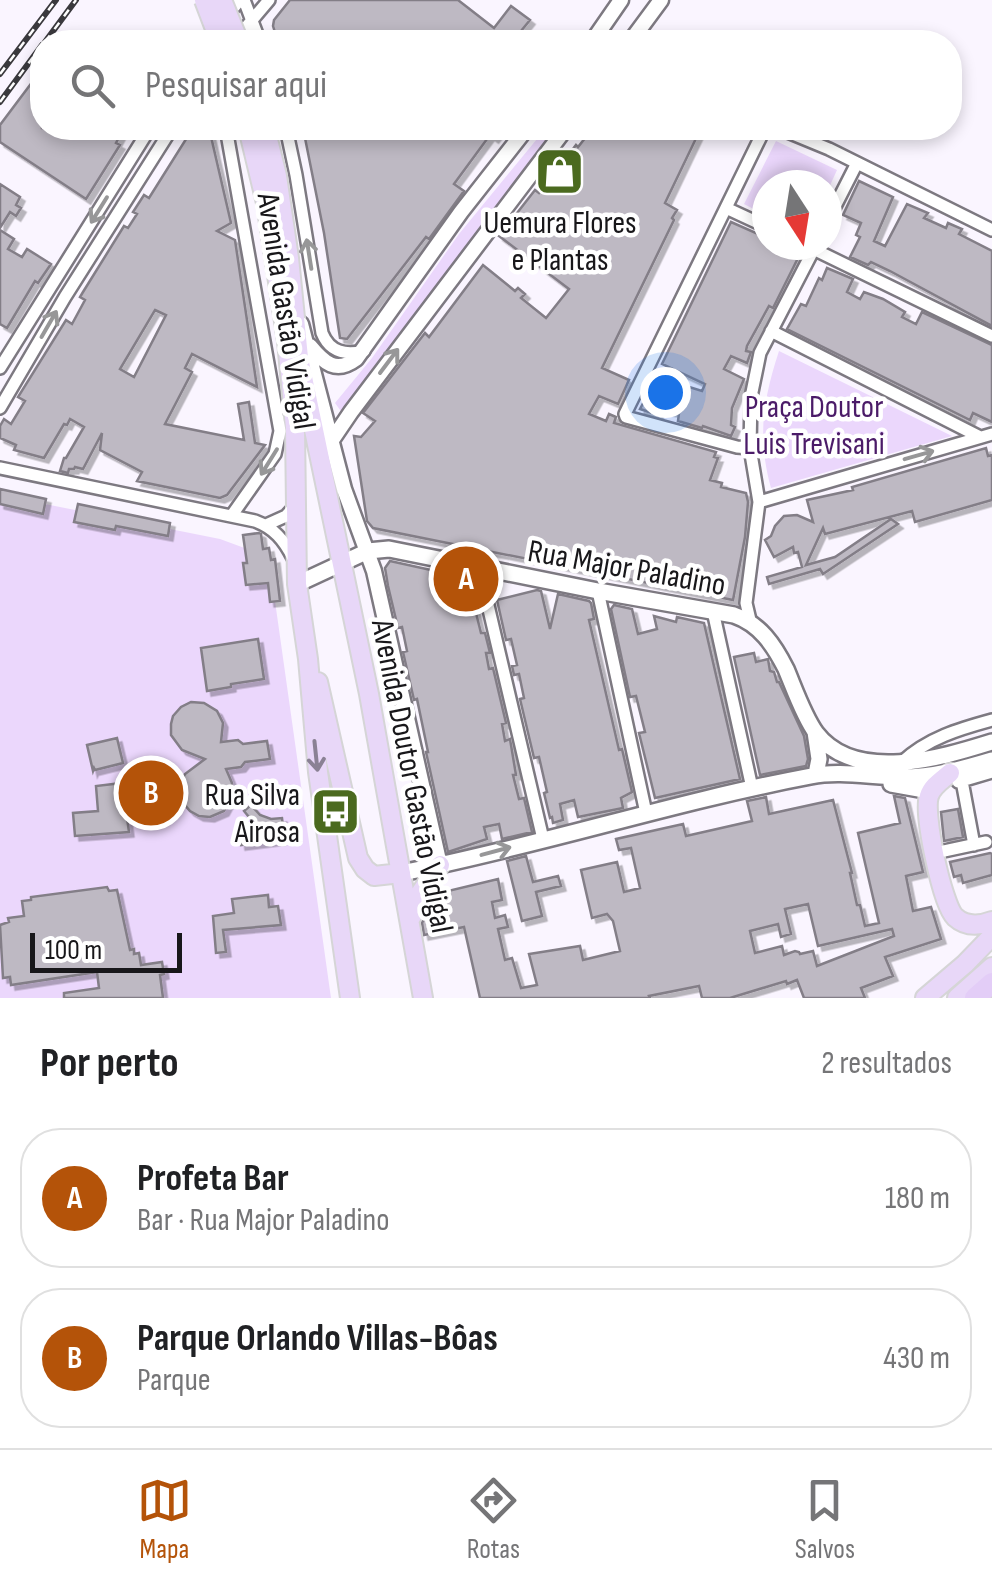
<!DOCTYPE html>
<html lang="pt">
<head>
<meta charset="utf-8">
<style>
  :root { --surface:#fff; --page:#f6f6f6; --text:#202124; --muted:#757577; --line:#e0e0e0; --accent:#b45309 }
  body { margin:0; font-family:"Sofia Sans Condensed",sans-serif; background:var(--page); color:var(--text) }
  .compass { position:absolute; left:752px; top:170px; width:90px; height:90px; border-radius:50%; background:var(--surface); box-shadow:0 5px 15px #0003; rotate:168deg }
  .scale { position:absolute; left:30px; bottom:25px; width:152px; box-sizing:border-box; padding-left:10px; border:5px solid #18171a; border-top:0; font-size:28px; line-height:35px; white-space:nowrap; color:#18171a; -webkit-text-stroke:8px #fff; paint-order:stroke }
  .you { position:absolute; left:665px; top:392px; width:35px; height:35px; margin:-25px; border:8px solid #fff; border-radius:50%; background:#1a73e8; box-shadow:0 0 0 15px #1a73e833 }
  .badge { display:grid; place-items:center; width:65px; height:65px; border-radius:50%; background:var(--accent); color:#fff; font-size:32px; font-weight:700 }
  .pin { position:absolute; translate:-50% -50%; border:5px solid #fff; box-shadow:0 2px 10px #0006 }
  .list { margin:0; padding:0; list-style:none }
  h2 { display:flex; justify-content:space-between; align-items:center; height:130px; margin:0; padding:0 40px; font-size:42px }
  h2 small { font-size:32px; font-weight:400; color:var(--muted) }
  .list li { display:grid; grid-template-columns:65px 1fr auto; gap:30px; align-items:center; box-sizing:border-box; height:140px; margin:0 20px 20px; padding:0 20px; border:2px solid var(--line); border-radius:40px }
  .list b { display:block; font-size:38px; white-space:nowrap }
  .list p { margin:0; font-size:32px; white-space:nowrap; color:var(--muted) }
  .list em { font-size:32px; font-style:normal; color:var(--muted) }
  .icon { flex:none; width:55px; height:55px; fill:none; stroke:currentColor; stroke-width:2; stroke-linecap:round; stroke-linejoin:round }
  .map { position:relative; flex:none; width:992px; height:998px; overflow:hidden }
  .search { position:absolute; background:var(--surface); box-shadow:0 5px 15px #0003; left:30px; right:30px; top:30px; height:110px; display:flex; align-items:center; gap:25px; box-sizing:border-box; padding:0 35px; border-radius:40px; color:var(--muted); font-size:38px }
  .sheet { height:450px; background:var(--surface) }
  nav { display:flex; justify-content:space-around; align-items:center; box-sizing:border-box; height:140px; border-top:2px solid var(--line); background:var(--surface); font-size:28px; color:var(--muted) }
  nav a { display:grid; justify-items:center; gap:5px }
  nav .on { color:var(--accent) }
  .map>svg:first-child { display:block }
</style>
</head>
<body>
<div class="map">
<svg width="992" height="998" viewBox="0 0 992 998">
  <defs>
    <filter id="shadow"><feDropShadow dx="4.5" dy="4.5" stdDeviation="0" flood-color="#0004"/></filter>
  </defs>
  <rect width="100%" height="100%" fill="#faf5ff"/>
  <!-- green -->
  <path fill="#ebd7fc" d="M546,128h14l-217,286 -8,-11 37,-45 87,-124z
    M776,141l61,29 -10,22v-7h-60v31l-23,-12z
    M779,351l173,85 -181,52c-14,-51 -8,-88 8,-137z
    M0,495l220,44 41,15 12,33 58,411h-331z"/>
  <!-- building -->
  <path fill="#beb9c3" stroke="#837e87" stroke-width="2.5" fill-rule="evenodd" filter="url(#shadow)" d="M290,0h168l36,28 17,-22 19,14 -18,22h-137l-8,-5 -3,5h-86l-5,-16 1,-6z
    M42,69v59h82l-8,15 4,2 -34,54 -86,-57v-17z
    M193,128h16l22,95 -14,8 18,9 22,147 -65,-33 -7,14 7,4 -27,52 79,16 -6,-36 11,-2 6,41 10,2 -38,50 -7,3 -83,-17 5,-9 -42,-22 2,-17 -19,36 -8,-2 -1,2h-5l-1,4 -8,-2 4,-13h2l18,-31 -14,-8 -3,6 -3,-1 -20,34 -30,-8 2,-5 -16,-7v-12l4,-7 7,5 14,-23 -7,-4 48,-77 6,4 13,-24 -5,-3 3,-5 41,-66 4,2 9,-14 -4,-2 11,-17 5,3zM155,310l11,5 -32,62 -14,-8z
    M303,128h199l-8,10 -4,-3 -36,49 10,7 -35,48 -3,-2 -79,102 -7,-1 -16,-105z
    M593,128h108l-36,75 12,7 -5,8 2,2 -72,148 27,12 -11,24 -19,-8 -10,18 17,7 3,-7 7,3 -2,6 102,29 -2,5 4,1 -8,22 12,3 -1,4 25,6 2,9 -3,35 -12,63 -360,-72 -6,-7 -13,-85 7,1 14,-16 -12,-8 62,-80 4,4 54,-72 32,26 3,-3 7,6 -4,4 25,20 23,-29 -70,-53 36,-46 4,3 37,-48 2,2z
    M859,181l34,16 -19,44 11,5 22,-42 21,9 -4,5 22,10 2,-5 14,6 -3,5 33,17v75l-102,-55 -19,-9 -3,3 -18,-8 10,-20 -4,-2 5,-12 -18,-8z
    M0,184l20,13 -4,8 5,3 -5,8 -6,-4 -10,16z
    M731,222l36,16v7h15l18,9 -27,54 -4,-2 -22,40 -1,5 5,1 -4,11 -16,-7 -7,13 20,10 -12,29 -1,17 4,2 -4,9 -28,-10 -1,2 -24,-7 1,-8 -20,-4 -1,6 -18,-6 17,-32 45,14 3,-7 -43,-20z
    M0,230l14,9 -6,10 14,8 5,-8 24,15 -13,19 -3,-2 -28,47 -7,-4z
    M827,268l26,11 -6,13 13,7 4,-7 19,7 22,13 -3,5 14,7 6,-12 70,33v77l-19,-9 -3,7 -183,-91 14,-25 5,2 13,-28 3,2z
    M986,448l2,8 4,-1v45l-77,22 -3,-11 -87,23 -2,-6 -17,37 29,-8 56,-38 7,5 -75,50 -3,-5 -51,15 -2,-7 35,-10 -4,-15 -4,1 -1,-6 -19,10 -9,-17 6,-4 4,-10 9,-10 13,-1 16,7 -6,-22 46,-10 -1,-3z
    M0,489l46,10 -3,15 -43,-10z
    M78,504l92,19 -2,13 -52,-10 -1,4 -41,-8z
    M259,533l2,1 2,15 6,-1 2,12 4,-1 5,42 -10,1 -2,-19 -22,2 -3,-22h4l-4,-28z
    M390,561l82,18 6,25 -4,1 7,28h4l5,20h-4l3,16 4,-1 13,55 -4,1 3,17 5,-2 6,36h-3l6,24 5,-1 8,34 -30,7 -3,-15 -15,3 3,12 -39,13 -22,-100h2l-11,-53 -3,1 -11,-48 4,-1 -5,-24 -4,1 -10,-42 -3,-18z
    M537,590l4,1 9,38 8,-35 31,7 2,2 3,16 -5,1 30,130 3,-1 10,43 -11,6 2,10 -45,9 -4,-17 -14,4 3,16 -10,3 -1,-6 -2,1 -6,-25 3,-1 -8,-35 -5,1 -14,-59 4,-1 -5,-24 -5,1 -2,-9 5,-1 -6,-26 -5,1 -9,-40z
    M614,605l18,4 6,25 19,-5 -3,-13 22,6 1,-5 27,6 36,156 -85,19 -16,-65 6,-1 -9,-36 -6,1 -19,-88z
    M258,639l6,40 -33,5v3l-24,4 -6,-43z
    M754,653l2,9 12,-3 2,12 4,1 3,10h2l25,54 4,23 -2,7 -46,9 -26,-118z
    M191,702l13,1 13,8 6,12 -2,19 17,-2 5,4 24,-3 3,18 -25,3 -4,5 -15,2 6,14v13l-8,15 -14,6 -11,-1 -9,-5 -6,-7 -4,-10 1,-12 4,-8 20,-15 -23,-9 -11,-15v-11l2,-8 8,-9z
    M117,738l6,25 -28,7 -1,-2 -1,3 -6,-26z
    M122,783l7,49 -54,4 -2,-23 25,-2 -2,-25z
    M894,796l11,2 18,74 -17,4 7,35 18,-4 10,32 -56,18 8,19 -32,12 4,10h-61l-7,-18 -10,4 -1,-3 -56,17h-28l-3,-12 -50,10 1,2h-170l-16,-71 -40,8 -2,-12 15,-32 3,2 58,-14 4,21 -10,2 3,16 10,-3 3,12 -10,2 7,31 7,-2 9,30 16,-3 -8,-31 51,-8 3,14 37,-9 -7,-30 -6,-7 -15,4 -11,-48 36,-8 7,30 16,-4 -9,-40 -12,2 -3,-11 67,-15 3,12 66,-15 -5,-20 19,-4 3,17 64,-14 19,73h-2l7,32h3l5,21 14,-3 -21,-90 42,-10zM808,904l10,42 74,-17 2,7 -77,30 -4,-15 -13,3 -1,-2 -4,-1 -11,4 -2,-9 -27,7 -5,-22 28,-7 3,13 10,-3 -6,-25z
    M251,805l9,10 11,4 11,-1 1,8h-4l2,14 -40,5 -2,-16 18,-2 -13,-16z
    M958,809l5,28 -19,4 -3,-29z
    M990,853l2,1v21l-29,8 -2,-8 -7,2 -4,-15z
    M526,856l7,26 25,-6 3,10 -25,6 6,24 -20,5 -15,-60z
    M107,887l2,4 8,-1 13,60 4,-1v5l5,-1 2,12 21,-3 2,12 -4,1 3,23h-99v-5l35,-5 -2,-16 -86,13 -1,-8 -7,1 -3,-53 9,-3 -1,-4 16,-2 -2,-15 9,-1v-3z
    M268,895l1,12 9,-1 3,19 -58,5 3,22 -10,1 -3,-37 21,-3 -2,-14z"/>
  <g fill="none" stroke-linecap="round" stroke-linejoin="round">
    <defs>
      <path id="minor" d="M244,0l16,42
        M236,39l33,-39
        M205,42l35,-42
        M226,128l54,303 -5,23 -43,61
        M286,128l10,47 26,158c8,20 24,22 42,18
        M778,128l51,21 163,81
        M726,208l41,19
        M827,222l30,-59
        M805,245l187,91
        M771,331l209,106
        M0,368l150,-240
        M0,408l65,-111 107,-169
        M750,448l-13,-1 -111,-30 -1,-3 140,-286
        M0,468l255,53c19,7 29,19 38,37
        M759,502l233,-68
        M266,525l20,-9 9,-10
        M479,567l64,272
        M598,591l48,222
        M713,611l39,177
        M750,620l-4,-17 13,-101 -9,-54 1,-51 9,-44 56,-108
        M902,762c26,-24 57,-33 90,-42
        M962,781l12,64
        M958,782l34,-10
        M944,851l42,-9"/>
      <path id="tertiary" d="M592,42l29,-42
        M630,42l31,-42
        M301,324l43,165 30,82 66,294
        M310,346c14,17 26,28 46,13l105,-147 66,-84
        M332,440l19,-28 215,-284"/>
      <path id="secondary" d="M297,584l71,-33 21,-2 209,42 136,24c26,9 40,30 52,54 8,19 18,48 30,64 39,51 125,25 176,9
        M815,732l4,27 -3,15
        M891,784l39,7
        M401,873c138,-27 272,-71 410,-97 29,-6 61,1 91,1 32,0 60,-8 90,-17"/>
      <path id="trunk" d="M248,128l18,75 21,138 8,87 2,156 11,75 10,113 32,226
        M265,128l12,48 12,82 10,100 70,336 54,304
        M318,682l40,176 7,11 9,7 27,-3
        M950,773c-8,7 -18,13 -21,23 -6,17 13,108 26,121 11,10 24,9 37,4
        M412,916l9,-24 19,-27
        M925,998l40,-34 27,-28
        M957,998l35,-31"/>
      <path id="motorway" d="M975,998l17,-15"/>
    </defs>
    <!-- minor casing -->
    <use href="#minor" stroke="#7d7981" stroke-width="16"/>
    <!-- tertiary casing -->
    <use href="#tertiary" stroke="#7d7981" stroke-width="19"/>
    <!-- secondary casing -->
    <use href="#secondary" stroke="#7d7981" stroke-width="20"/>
    <!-- trunk casing -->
    <use href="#trunk" stroke="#d5d5d6" stroke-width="22"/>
    <!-- motorway casing -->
    <use href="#motorway" stroke="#d5d5d6" stroke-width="25"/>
    <!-- minor -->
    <use href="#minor" stroke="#fff" stroke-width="11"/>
    <!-- tertiary -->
    <use href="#tertiary" stroke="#fff" stroke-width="14"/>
    <!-- secondary -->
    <use href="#secondary" stroke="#fff" stroke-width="15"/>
    <!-- trunk -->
    <use href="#trunk" stroke="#e8d7f8" stroke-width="18"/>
    <!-- motorway -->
    <use href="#motorway" stroke="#e3cdf7" stroke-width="20"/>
    <defs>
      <path id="rail" d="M45,42l31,-42
        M0,74l56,-74
        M0,102l42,-57"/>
    </defs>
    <!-- rail casing -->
    <use href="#rail" stroke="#3a393d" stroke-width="6"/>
    <!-- rail -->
    <use href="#rail" stroke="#fff" stroke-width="2.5" stroke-dasharray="8" stroke-linecap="butt"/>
    <defs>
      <path id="trunk-bridge" d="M204,0l16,42
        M222,0l17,42"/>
    </defs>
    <!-- trunk-bridge casing -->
    <use href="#trunk-bridge" stroke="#d5d5d6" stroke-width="22" stroke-linecap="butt"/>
    <!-- trunk-bridge -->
    <use href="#trunk-bridge" stroke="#e8d7f8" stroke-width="18"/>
  </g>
  <!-- one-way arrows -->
  <defs><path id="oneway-shaft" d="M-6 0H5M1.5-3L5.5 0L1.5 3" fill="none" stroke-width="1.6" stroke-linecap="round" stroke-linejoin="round" transform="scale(2.5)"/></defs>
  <g stroke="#979798">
    <use href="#oneway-shaft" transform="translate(99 210) rotate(122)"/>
    <use href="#oneway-shaft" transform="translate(309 254) rotate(-99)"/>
    <use href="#oneway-shaft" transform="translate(49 324) rotate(-60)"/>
    <use href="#oneway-shaft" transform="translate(389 361) rotate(-53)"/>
    <use href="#oneway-shaft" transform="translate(919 455) rotate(-16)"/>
    <use href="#oneway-shaft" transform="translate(269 462) rotate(122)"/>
    <use href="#oneway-shaft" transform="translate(496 851) rotate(-15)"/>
  </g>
  <use stroke="#8a8194" href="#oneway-shaft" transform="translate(316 756) rotate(84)"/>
  <!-- icons -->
  <defs>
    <symbol id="shop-square" viewBox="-11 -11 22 22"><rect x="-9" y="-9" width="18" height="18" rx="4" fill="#4b6a1f" stroke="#fff"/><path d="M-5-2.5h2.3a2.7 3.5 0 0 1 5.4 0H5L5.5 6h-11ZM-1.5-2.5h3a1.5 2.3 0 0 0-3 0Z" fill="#fff"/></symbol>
    <symbol id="bus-square" viewBox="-11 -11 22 22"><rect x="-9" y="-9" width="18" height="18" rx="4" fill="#4b6a1f" stroke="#fff"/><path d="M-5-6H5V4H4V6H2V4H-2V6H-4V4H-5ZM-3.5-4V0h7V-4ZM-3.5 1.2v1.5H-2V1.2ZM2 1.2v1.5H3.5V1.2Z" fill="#fff"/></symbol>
  </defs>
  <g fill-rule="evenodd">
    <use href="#shop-square" x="532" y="144" width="55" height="55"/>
    <use href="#bus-square" x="308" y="784" width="55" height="55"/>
  </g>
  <g text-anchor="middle" stroke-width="9" stroke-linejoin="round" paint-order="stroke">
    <!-- poi labels -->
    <g font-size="32" fill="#18171a" stroke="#fff">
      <text x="560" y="233">Uemura Flores<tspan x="560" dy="37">e Plantas</tspan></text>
      <text x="300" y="805" text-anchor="end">Rua Silva<tspan x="300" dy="37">Airosa</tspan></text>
    </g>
    <!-- street labels -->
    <g font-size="32" fill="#18171a" stroke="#fff">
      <text transform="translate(287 311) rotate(81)" y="11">Avenida Gastão Vidigal</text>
      <text transform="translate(627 567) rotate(10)" y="11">Rua Major Paladino</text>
      <text transform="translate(413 776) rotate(79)" y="11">Avenida Doutor Gastão Vidigal</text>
    </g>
    <!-- park labels -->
    <g font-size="32" fill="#4b1b68" stroke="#fff">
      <text x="814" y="417">Praça Doutor<tspan x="814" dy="37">Luis Trevisani</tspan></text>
    </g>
  </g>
</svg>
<svg class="compass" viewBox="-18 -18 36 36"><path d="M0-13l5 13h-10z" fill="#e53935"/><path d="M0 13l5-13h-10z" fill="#757577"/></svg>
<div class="scale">100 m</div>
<div class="you"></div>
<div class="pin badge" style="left:466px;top:579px">A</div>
<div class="pin badge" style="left:151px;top:793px">B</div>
<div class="search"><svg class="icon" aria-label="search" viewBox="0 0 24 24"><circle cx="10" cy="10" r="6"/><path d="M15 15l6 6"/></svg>Pesquisar aqui</div>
</div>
<section class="sheet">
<h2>Por perto<small>2 resultados</small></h2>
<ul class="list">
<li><span class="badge">A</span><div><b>Profeta Bar</b><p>Bar · Rua Major Paladino</p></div><em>180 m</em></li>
<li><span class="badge">B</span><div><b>Parque Orlando Villas-Bôas</b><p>Parque</p></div><em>430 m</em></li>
</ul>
</section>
<nav>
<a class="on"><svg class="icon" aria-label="map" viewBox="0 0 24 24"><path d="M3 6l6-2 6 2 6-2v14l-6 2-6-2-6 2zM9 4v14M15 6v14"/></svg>Mapa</a>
<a><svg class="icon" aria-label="directions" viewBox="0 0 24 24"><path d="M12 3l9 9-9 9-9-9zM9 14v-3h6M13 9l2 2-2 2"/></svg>Rotas</a>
<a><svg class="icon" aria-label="saved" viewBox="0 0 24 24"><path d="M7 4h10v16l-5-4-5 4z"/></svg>Salvos</a>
</nav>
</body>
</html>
